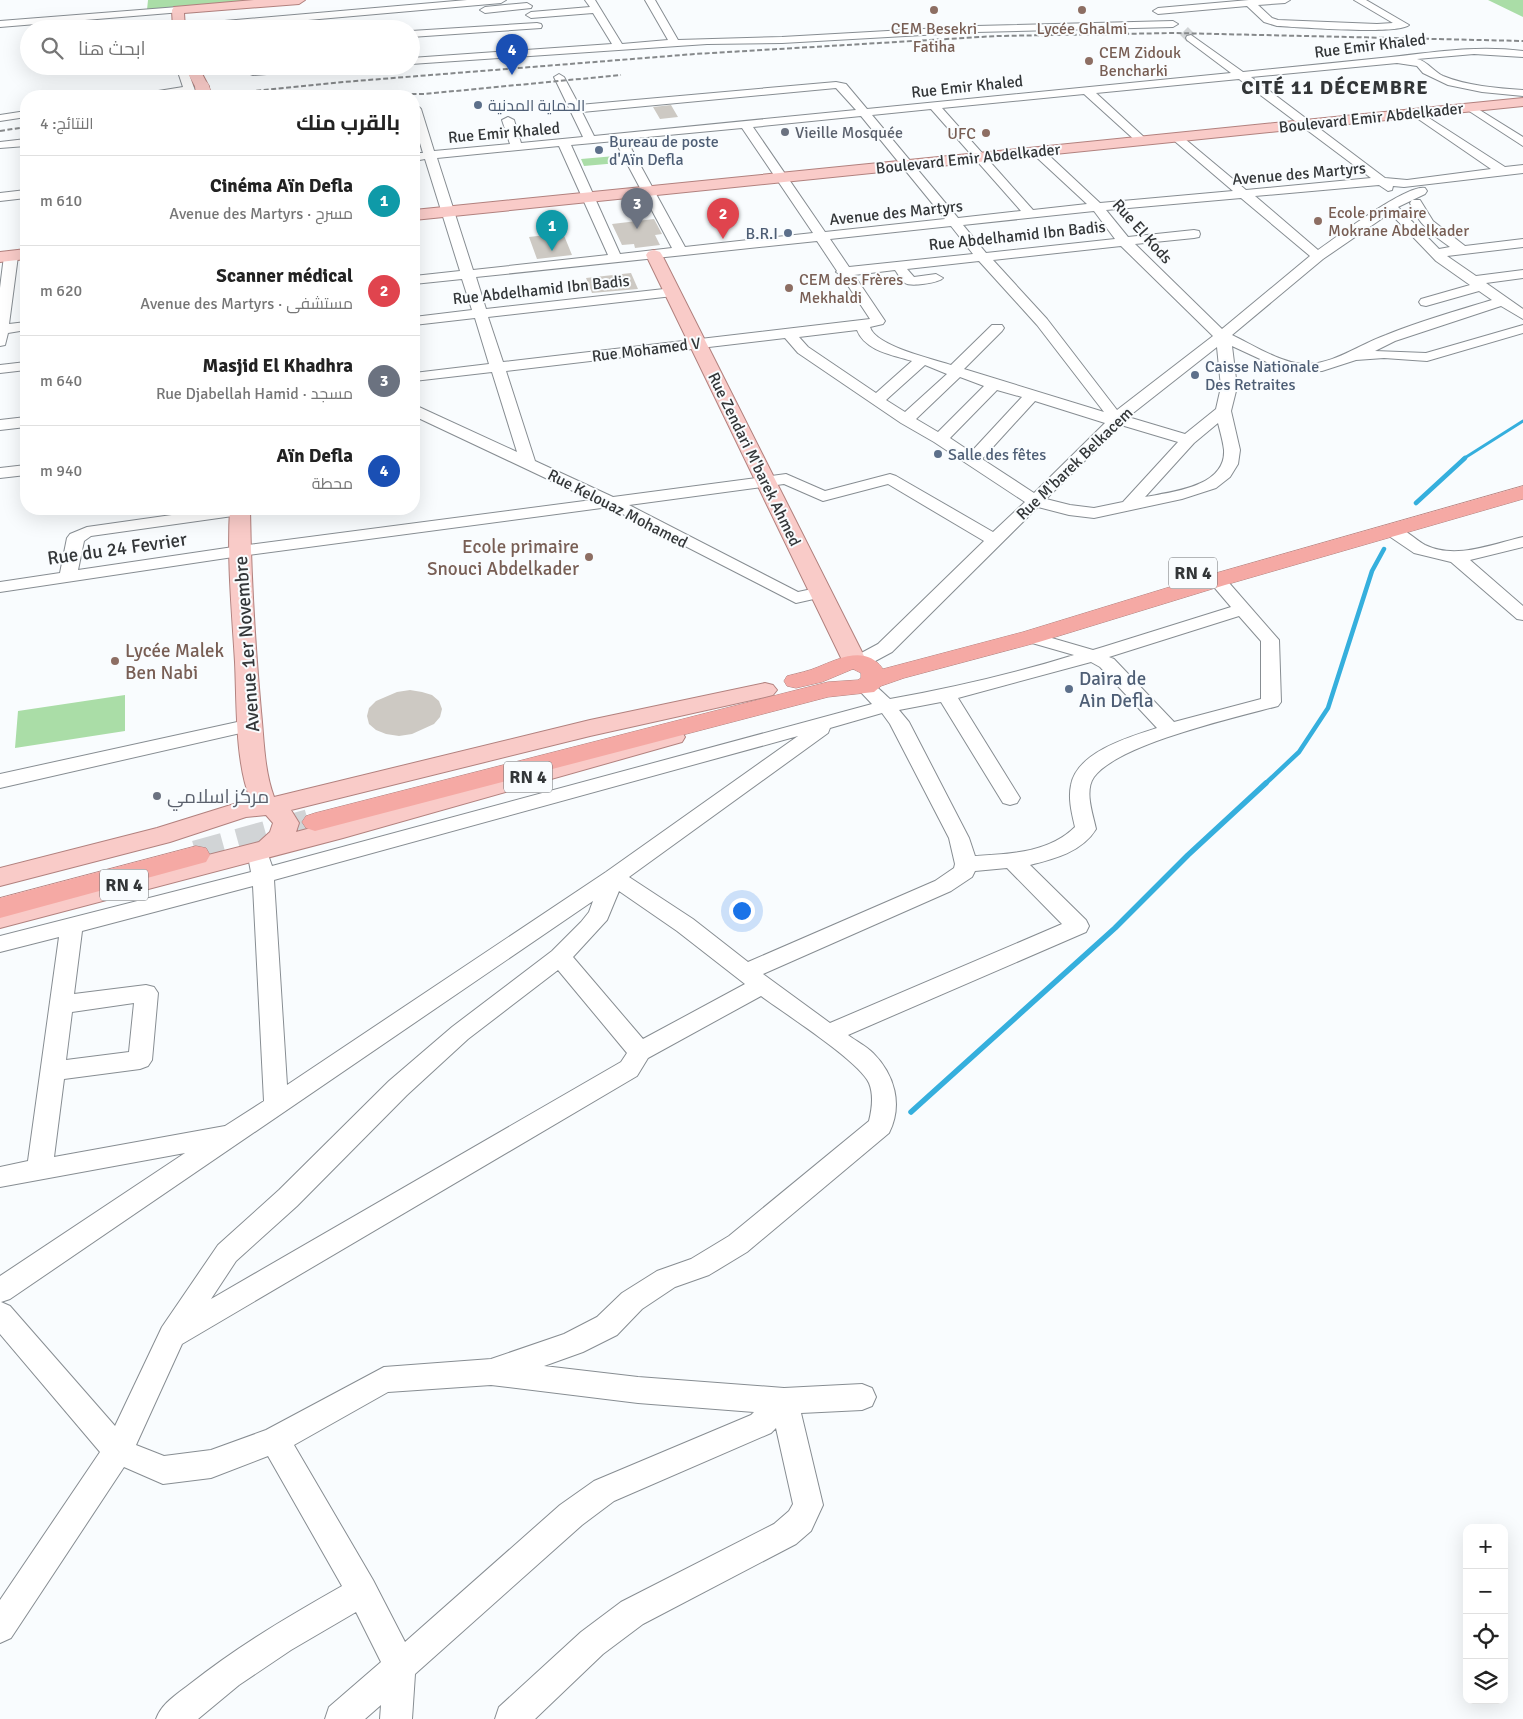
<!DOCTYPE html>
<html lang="ar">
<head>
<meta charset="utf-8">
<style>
  :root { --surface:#fff; --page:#f6f6f6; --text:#222; --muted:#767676; --line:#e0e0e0; --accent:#7c3aed }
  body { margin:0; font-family:Signika,Cairo,sans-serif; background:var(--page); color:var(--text); direction:rtl }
  .controls { position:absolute; right:15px; bottom:15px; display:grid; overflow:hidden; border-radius:10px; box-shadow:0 5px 20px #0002 }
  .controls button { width:45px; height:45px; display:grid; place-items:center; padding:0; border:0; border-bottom:1px solid var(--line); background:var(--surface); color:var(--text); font:25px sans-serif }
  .you { position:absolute; left:741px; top:910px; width:18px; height:18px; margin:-12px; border:4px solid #fff; border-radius:50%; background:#1a73e8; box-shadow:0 0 0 8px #1a73e833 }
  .badge { display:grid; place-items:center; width:32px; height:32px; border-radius:50%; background:var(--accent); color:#fff; font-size:16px; font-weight:700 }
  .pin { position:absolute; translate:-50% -41px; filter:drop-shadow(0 1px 2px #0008) }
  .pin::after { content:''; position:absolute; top:26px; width:18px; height:15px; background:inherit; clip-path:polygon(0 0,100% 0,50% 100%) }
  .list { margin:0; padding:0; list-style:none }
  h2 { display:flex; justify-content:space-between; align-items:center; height:65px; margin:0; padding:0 20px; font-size:21px }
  h2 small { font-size:16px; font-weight:400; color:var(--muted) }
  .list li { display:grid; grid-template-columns:32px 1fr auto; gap:15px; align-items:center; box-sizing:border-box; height:90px; padding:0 20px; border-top:1px solid var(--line) }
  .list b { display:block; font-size:19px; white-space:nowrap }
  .list p { margin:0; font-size:16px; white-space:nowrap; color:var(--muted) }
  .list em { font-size:16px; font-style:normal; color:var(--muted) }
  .icon { flex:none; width:28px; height:28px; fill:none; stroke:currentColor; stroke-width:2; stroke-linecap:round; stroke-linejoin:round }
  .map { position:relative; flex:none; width:1523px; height:1719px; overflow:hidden; direction:ltr }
  .search { position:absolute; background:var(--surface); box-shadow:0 5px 20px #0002; left:20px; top:20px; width:400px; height:55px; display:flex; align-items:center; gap:12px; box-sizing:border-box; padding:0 18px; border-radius:28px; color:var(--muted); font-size:19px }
  .panel { position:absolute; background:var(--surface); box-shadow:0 5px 20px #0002; left:20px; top:90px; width:400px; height:425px; border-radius:20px; direction:rtl }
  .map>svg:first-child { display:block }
</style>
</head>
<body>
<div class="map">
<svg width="1523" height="1719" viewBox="0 0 1523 1719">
  <rect width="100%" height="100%" fill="#f9fcfe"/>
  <!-- green -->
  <path fill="#aadda7" d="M148,0h119l-120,10z
    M1488,0h35v17z
    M615,156l3,7 -34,3 -3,-7z
    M125,695v36l-110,17 3,-37z"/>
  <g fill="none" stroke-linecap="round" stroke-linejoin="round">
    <!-- stream-far2 -->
    <path stroke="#35afdd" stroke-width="3" d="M1463,459l60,-38"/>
    <!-- stream-far1 -->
    <path stroke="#35afdd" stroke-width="4.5" d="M1416,503l49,-45
      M1265,784l34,-32 29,-44 44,-137 12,-22"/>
    <!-- stream -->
    <path stroke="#35afdd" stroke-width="5.5" d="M911,1112l204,-184 73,-73 78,-72"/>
  </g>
  <!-- building -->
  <path fill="#cdc9c3" d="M671,105l7,12 -18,2 -7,-12z
    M654,219l8,15 -7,1 5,10 -25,3 -1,-4 -12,1 -10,-21z
    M563,233l9,22 -35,4 -8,-22z
    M631,273l7,16 -46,4 -6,-15z
    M410,690l12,2 10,3 7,6 3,8 -2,8 -6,7 -22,10 -13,2 -13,-2 -10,-4 -7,-6 -2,-8 2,-8 7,-7 21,-9z"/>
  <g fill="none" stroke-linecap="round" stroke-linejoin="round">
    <!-- minor-tunnel -->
    <path stroke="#d1d4d6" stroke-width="11" stroke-dasharray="11 5.5" stroke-linecap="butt" d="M1184,31l7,7"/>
    <!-- highway-tunnel -->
    <path stroke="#d1d4d6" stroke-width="29" stroke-dasharray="29 15" stroke-linecap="butt" d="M196,855l119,-33"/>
    <defs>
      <path id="minor" d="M467,0h39l-5,3 -295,26 -32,-1 5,-3z
        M585,0h10l27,44 46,-4 -23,-40h10l23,40 104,-3 194,-11 197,-5 5,3 -5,3 -197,5 -194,11 -75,1 -296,20v-6l201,-14 -19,-31 -62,5 -5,-3 5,-3 59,-5z
        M1249,0h41l-5,3 -27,2 14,13 6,2 99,4 16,-1 -39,-23h12l43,25c-11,10 -111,2 -132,1l-13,-4 -17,-16 -89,8 -5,-3 5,-3z
        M527,3l5,3 -1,2 -46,5 -5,-3 5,-3z
        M178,7l4,1v4l-182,15v-6z
        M537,23l4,1 1,2 -1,2 -130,9v-6z
        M1191,35l52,37c49,-5 99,-10 148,-15 45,-5 86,-12 132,-6v6l-49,-3 -57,5c10,2 16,12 26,17 25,10 53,12 80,14v6l-41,-4 -34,-7 -25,-12 -6,-7 -20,-3 -146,14 134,101 22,2 84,-11 -80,-55 -2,-2 2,-2 4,-1 90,58 18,-2v8l-119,14 -11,-1 -1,4 -4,1 -9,-6 -124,11 63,54c19,-13 89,-66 107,-62l2,3 -2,3 -25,12 -2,1 41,42 11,-2c-17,-12 -33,-24 -40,-44l2,-3h8l13,21 32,25 58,-7v8l-76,9 29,20 47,-6v8l-37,5 37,26v10l-22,-13 -106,35 -20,10 51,2 97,-28v8l-96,28 -43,-3 -28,2 -34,11 -20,1 -27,-6 -43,-20 5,41 -6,24 9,39 -2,14 -8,13 -14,11 -34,11 -88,19 -25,-3 -31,-8 -146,145 -26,14 -7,2 -7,-2 -2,-4 2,-4 26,-14 106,-103 -96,-57 -65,17 -39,-17 -155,21 169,87 23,-5 6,1 3,4 -3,4 -31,7 -187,-96 -369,49 -240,36v-10l60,-9 7,-35 3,-4 17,-7 127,-18 34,1 -2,4 -6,1 -149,21 -7,5 -6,29 162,-24 352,-46 -178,-84v-11l5,2 98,45 -25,-80 -78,9v-8l75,-9 -14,-46 -61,7v-8l58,-7 -10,-31 -48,5v-8l46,-5 -35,-112 -11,2v-8h9l-9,-30v-17l5,1 2,2 13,42 76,-7 -8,-24 6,-3 6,3 7,23 62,-6 -29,-60 5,-3 5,3 15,28 257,-23 10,2 21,25 364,-36 -44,-33 -1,-2 1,-2zM1239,79l132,99 -125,12 -67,-56h-8l-2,2 2,2 62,53 -133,12 -59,-55h-8l-2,3 2,3 54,50 -54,6 -91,-102 142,-14 53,48h8l2,-2 -2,-2 -49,-45zM836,88l20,22 -262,26 -12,-24zM931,109l90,102 -63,7 -86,-103zM861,116l84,103 -120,13 -72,-105zM742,128l71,105 -128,14 -59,-108zM615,141l57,107 -52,6 -49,-109zM559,146l49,109 -135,15 -36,-112zM1241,198l69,58 -88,73 -87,-85 59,-6 5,-1 1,-3 -1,-3 -5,-1 -66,7 -22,-27zM1094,211l21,28 -129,14 -23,-28zM1390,213l46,48 34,24 -49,14 -2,3 2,3 5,1 53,-15 13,9c-36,11 -72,21 -106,35 -28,10 -53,30 -83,29 -24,-2 -50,-19 -71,-29l91,-76zM951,226l22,28 -124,13 -19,-28zM817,241l20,30 -1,1 5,3 29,44 -367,43 -15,-45 185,-21 7,-4 -7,-4 -187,21 -10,-32zM1121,246l92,90 -96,74 -70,-91 -54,-59zM979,261l58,64 67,87 -140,-43 38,-38 2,-3 -2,-3h-10l-41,40c-18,-6 -76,-19 -81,-38l13,-3 2,-3 -31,-46 41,-5c3,4 6,10 10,13 5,4 34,0 38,-5l-7,-4 -22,3 -7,-8zM857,330c8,21 36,25 55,31l-36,32 -68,-46 -9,-10zM785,338l13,15 103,70 33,19 91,60 -32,30 -97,-56 -6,-2 -65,17 -39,-17 -173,23 -78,-36 -29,-90zM1217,347l4,40 -5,22 -31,25 -57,-17zM925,365l22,9 -42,38 -19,-12zM960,377l24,9 -46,46 -22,-13zM997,390l25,7 -51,55 -21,-14zM1035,401l70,22 -71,70 -52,-34zM1218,423c2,8 5,18 6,27 2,37 -53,42 -79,47l49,-54zM1121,425l57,17 -55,60 -29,6 -24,-3 -24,-6z
        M176,66h10l11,30h-10l-1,-2 -18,2h-27l5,-3 37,-6z
        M243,66h10l2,3 81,-3 -5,3 -78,6 -8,-3z
        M1470,104l53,33v9l-57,-37 -2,-2z
        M26,111v6l-26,4v-6z
        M26,139v7l-26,2v-6z
        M26,190v8l-26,3v-8z
        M11,252l7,4 -9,68 17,-2v8l-18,3 -3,12 -5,1v-58l4,-32z
        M26,362v8l-26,3v-8z
        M26,417v10l-26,3v-10z
        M26,465v10l-26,3v-10z
        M1392,525c13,3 22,14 33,20 31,15 67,-1 98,-8v10l-53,13 53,46v14l-6,-1 -66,-57 -37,-9 -28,-19 -2,-4 2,-4z
        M1217,575l6,1 56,64 2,62 -3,4c-41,11 -160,38 -184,71 -10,14 -1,37 2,52 -14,23 -42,30 -66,36l56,55 3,6 -3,6 -238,103c8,6 18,11 25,18 22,22 30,52 16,80l-142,119 -38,23 -34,12 -33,22 -25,26 -34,17 -39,14 94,11 146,11 78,-4 10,4 4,9 -4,9 -10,4 -61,3 22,92 -12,26 -15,13 -153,80 -40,30 -68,65h-40l4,-12 82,-75 40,-30 153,-78 15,-13 4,-7 -17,-76 -5,5 -157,68 -32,24 -167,149 -3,45h-32l1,-14 -16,14h-40l4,-12 52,-45 -25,-50 -65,38 -52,35 -41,34h-42c6,-16 20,-24 34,-35 48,-38 99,-68 152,-98l-74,-130 -57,22 -48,6 -39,-17 -113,171 -11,5v-43l100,-148 -100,-118v-58l185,-123 -185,34v-20l28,-6 31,-224 -59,15v-16l251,-64 -4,-21 4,-5 7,-2 7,2 7,20 600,-162 -16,-17 2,-4c14,-4 22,7 32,16 62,-11 123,-25 184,-44l-49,-14 -3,-4 3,-4 6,-1 62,18 10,-3 128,-40 -23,-27 3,-4zM1239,616l22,25v58l-87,23 -60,-63 -5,-2zM1091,662l9,5 57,61c-28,9 -80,24 -86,57 -3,14 1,29 4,42 -26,26 -66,27 -100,29l-6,-18 -60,-116 -10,-12 42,-8 62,101 7,2 7,-2 3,-5 -62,-100zM882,713l8,11 59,114 6,26 -1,4 -19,13 -187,81 -55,-43 -64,-42 199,-144 2,-5zM798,736l-192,136 -319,213 -13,-205zM1007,868l55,56 -232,99 -67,-49 188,-83 21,-14 3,-6zM253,886l11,215 -39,25 -171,31 10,-78 76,-10 8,-3 4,-6 6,-67 -4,-6 -8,-2 -72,9 8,-63zM619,891l58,40 68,53 -102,55 -70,-82 34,-37zM593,901l-4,11 -8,10 -29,29 -100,76 -63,54 -110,109 -61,55 -56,82 -47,99 -105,-120 -9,-4 9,-3zM558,970l69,83 -6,9 -410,237 25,-38 61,-55 110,-111 61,-56zM761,996c23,17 98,65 108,87 5,12 3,26 0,38l-140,115 -38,23 -34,12 -35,22 -25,24 -33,17 -73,25 -107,8 -118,63 -55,20 -47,6 -28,-11 46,-101 455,-268 11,-18zM134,1003l-5,49 -63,8 6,-48zM491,1385l147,18 116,9 -3,3 -157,66 -34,24 -155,137 -32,-62 -79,-135 94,-53z
        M251,719l7,2 3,4 -3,4 -258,59v-14z"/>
      <path id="major" d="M254,0h51l-6,4 -115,9 1,16h-12l-1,-19 2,-3z
        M184,66h14l11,21 -2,3h-10z
        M1523,98v8l-1109,114v-10z
        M26,249v10l-26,3v-10z
        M654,250l6,2 2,3 205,407 -4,5 -8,2 -8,-2 -4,-5 -197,-407 2,-3z
        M230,509h20c1,67 5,135 11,202 3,29 3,59 13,86l316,-77 175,-37 8,2 4,5 -4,5 -8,2 -175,39 -299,74 8,13 -3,9 377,-103 9,3 3,5 -3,5 -339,96 -343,90v-20l259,-66 11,-10 3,-9 -7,-8 -20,2 -76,25 -170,44v-18l157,-40 93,-29c-15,-39 -13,-95 -15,-137 -3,-51 -8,-102 -5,-153z"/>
      <path id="highway" d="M1523,486v13l-298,86 -186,57 -135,36 -23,8 -7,6 -46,5 -513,134 -9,-3 -4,-6 4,-6 9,-3 513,-131 30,-2 3,-2v-5l-8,-4 -31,13 -26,6 -9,-2 -3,-5 3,-5c11,-3 22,-5 31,-9 22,-9 48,-22 65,2l140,-37 186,-57z
        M196,846l10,2 4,7 -4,7 -206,56v-20z"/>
    </defs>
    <!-- minor casing -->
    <use href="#minor" stroke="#878d92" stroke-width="2"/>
    <!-- major casing -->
    <use href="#major" stroke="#b1817e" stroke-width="2"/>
    <!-- highway casing -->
    <use href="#highway" stroke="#b1817e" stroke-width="1"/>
    <!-- minor -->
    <use href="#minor" fill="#fff" fill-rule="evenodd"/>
    <!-- major -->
    <use href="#major" fill="#f9cbc8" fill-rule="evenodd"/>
    <!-- highway -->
    <use href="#highway" fill="#f5a9a4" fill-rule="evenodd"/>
    <!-- rail -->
    <path stroke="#86898b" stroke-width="2" stroke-dasharray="5 2.5" stroke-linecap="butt" d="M284,94h140l197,-19
      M204,96l139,-14 352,-28 302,-18 177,-3 349,8
      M0,131l26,-4"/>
    <defs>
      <path id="major-bridge" d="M202,87l3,9"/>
    </defs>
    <!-- major-bridge casing -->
    <use href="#major-bridge" stroke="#b1817e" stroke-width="15" stroke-linecap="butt"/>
    <!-- major-bridge -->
    <use href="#major-bridge" stroke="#f9cbc8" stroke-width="14"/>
  </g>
  <!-- markers -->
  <g fill="#8d6e63" stroke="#f9fcfe" stroke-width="2">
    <circle cx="934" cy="10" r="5"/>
    <circle cx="1082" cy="10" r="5"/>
    <circle cx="1089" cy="61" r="5"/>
    <circle cx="986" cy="133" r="5"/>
    <circle cx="1318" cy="221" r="5"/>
    <circle cx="789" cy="288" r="5"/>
    <circle cx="589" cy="557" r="5"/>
    <circle cx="115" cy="661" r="5"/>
  </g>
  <g fill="#5c6f8a" stroke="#f9fcfe" stroke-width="2">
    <circle cx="478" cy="105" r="5"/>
    <circle cx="599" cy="150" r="5"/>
    <circle cx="788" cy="233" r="5"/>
    <circle cx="1195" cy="375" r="5"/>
    <circle cx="938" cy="454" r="5"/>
    <circle cx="1069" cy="689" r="5"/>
  </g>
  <g fill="#6b7280" stroke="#f9fcfe" stroke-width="2">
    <circle cx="785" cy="132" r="5"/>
    <circle cx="157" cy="796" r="5"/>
  </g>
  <g text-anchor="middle" stroke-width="4" stroke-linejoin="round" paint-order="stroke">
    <!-- far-education labels -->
    <g font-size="16" fill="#785e54" stroke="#f9fcfe" text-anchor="start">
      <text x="934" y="34" text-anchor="middle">CEM Besekri<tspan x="934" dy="18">Fatiha</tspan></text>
      <text x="1082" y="34" text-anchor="middle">Lycée Ghalmi</text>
      <text x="1099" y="58">CEM Zidouk<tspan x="1099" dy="18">Bencharki</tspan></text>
      <text x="976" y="139" text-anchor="end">UFC</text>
      <text x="1328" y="218">Ecole primaire<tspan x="1328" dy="18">Mokrane Abdelkader</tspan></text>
      <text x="799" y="285">CEM des Frères<tspan x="799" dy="18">Mekhaldi</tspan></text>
    </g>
    <!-- far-street labels -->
    <g font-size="16" fill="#333638" stroke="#f9fcfe">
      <text transform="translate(1370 45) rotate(-7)" y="6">Rue Emir Khaled</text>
      <text transform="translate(967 86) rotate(-6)" y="6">Rue Emir Khaled</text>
      <text transform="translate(1371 117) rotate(-6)" y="6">Boulevard Emir Abdelkader</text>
      <text transform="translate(504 132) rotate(-5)" y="6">Rue Emir Khaled</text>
      <text transform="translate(968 158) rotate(-6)" y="6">Boulevard Emir Abdelkader</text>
      <text transform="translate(1299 173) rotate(-5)" y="6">Avenue des Martyrs</text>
      <text transform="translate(896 212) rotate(-6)" y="6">Avenue des Martyrs</text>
      <text transform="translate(1143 231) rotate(48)" y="6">Rue El Kods</text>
      <text transform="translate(1017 235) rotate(-6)" y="6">Rue Abdelhamid Ibn Badis</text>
      <text transform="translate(541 289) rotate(-6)" y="6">Rue Abdelhamid Ibn Badis</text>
      <text transform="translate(646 349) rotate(-7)" y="6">Rue Mohamed V</text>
      <text transform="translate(755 459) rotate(64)" y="6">Rue Zendari M'barek Ahmed</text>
      <text transform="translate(1074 463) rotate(-44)" y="6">Rue M'barek Belkacem</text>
      <text transform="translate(618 508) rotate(27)" y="6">Rue Kelouaz Mohamed</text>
    </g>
    <!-- far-service labels -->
    <g font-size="16" fill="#4e5e75" stroke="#f9fcfe" text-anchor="start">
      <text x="488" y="111">الحماية المدنية</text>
      <text x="609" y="147">Bureau de poste<tspan x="609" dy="18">d'Aïn Defla</tspan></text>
      <text x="778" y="239" text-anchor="end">B.R.I</text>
      <text x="1205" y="372">Caisse Nationale<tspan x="1205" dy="18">Des Retraites</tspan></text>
      <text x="948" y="460">Salle des fêtes</text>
    </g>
    <!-- far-worship labels -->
    <g font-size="16" fill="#5b616d" stroke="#f9fcfe" text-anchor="start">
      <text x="795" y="138">Vieille Mosquée</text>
    </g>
    <!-- shield labels -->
    <g fill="#f9fcfe" stroke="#6e7173" stroke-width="1">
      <rect x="1169" y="557.5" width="48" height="31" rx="4"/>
      <rect x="504" y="761.5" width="48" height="31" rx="4"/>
      <rect x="100" y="869.5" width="48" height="31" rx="4"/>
    </g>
    <g font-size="18" font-weight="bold" fill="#333638">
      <text x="1193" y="579">RN 4</text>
      <text x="528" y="783">RN 4</text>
      <text x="124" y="891">RN 4</text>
    </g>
    <!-- education labels -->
    <g font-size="19" fill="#785e54" stroke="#f9fcfe" text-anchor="end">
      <text x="579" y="553">Ecole primaire<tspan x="579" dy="22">Snouci Abdelkader</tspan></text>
      <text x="125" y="657" text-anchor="start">Lycée Malek<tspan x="125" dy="22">Ben Nabi</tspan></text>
    </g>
    <!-- street labels -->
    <g font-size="19" fill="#333638" stroke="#f9fcfe">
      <text transform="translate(117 548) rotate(-8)" y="7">Rue du 24 Fevrier</text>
      <text transform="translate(246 644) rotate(-94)" y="7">Avenue 1er Novembre</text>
    </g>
    <!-- service labels -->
    <g font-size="19" fill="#4e5e75" stroke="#f9fcfe" text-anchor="start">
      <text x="1079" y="685">Daira de<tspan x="1079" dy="22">Ain Defla</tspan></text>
    </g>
    <!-- worship labels -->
    <g font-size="19" fill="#5b616d" stroke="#f9fcfe" text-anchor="start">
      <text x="167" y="803">مركز اسلامي</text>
    </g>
    <!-- far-district labels -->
    <g font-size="20" font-weight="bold" letter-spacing="1" fill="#333638" stroke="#f9fcfe">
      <text x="1335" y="94">CITÉ 11 DÉCEMBRE</text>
    </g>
  </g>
</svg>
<div class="controls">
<button>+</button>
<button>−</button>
<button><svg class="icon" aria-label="locate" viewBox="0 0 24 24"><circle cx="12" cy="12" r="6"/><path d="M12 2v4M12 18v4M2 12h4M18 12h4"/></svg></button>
<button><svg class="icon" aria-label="layers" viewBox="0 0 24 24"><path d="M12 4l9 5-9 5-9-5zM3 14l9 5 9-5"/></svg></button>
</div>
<div class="you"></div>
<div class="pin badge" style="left:552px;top:251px;background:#0f9aa8">1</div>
<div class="pin badge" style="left:723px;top:239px;background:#e0444e">2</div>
<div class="pin badge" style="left:637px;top:229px;background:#6b7280">3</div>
<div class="pin badge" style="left:512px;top:75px;background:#1a4fb4">4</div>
<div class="search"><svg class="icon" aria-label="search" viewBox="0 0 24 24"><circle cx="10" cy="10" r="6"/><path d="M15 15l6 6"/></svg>ابحث هنا</div>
<section class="panel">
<h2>بالقرب منك<small>النتائج: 4</small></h2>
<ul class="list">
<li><span class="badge" style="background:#0f9aa8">1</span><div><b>Cinéma Aïn Defla</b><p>مسرح · Avenue des Martyrs</p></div><em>610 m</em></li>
<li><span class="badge" style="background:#e0444e">2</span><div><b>Scanner médical</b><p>مستشفى · Avenue des Martyrs</p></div><em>620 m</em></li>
<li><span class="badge" style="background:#6b7280">3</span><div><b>Masjid El Khadhra</b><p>مسجد · Rue Djabellah Hamid</p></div><em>640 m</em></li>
<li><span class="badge" style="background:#1a4fb4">4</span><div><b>Aïn Defla</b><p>محطة</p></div><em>940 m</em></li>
</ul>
</section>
</div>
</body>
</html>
